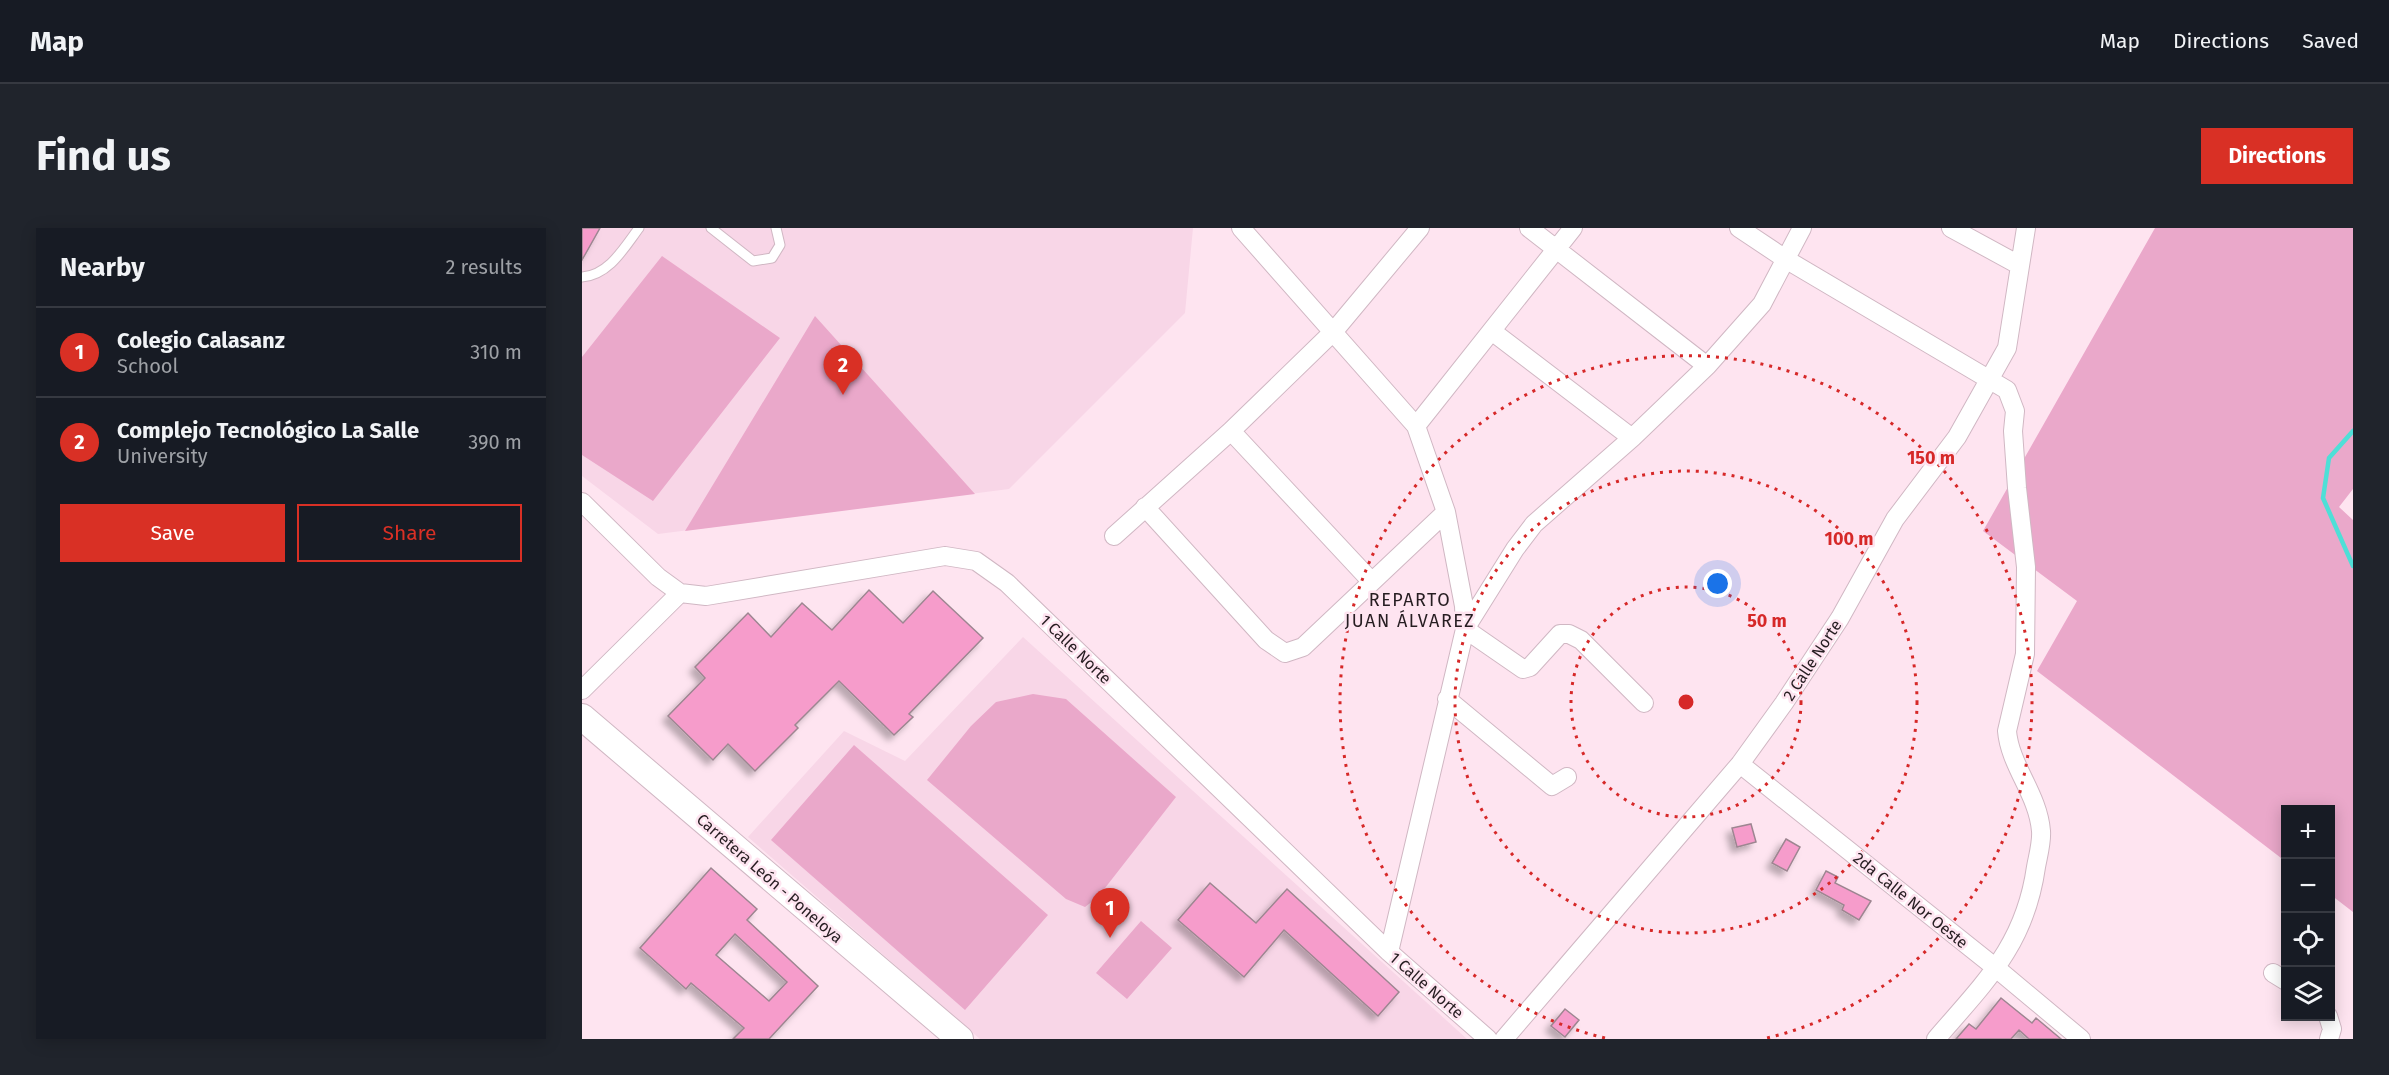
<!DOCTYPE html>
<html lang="en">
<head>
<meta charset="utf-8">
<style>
  :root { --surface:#171b24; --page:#20242c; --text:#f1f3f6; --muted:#9ea1a6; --line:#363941; --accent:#d93025 }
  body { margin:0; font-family:"Fira Sans",sans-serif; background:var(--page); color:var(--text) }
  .controls { position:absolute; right:18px; bottom:18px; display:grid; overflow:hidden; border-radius:0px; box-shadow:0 3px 15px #0003 }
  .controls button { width:54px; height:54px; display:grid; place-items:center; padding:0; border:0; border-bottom:2px solid var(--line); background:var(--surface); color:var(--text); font:30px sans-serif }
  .you { position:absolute; left:1136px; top:356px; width:21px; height:21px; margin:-15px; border:4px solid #fff; border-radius:50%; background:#1a73e8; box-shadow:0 0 0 9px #1a73e833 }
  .badge { display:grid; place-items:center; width:39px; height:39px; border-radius:50%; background:var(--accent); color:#fff; font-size:20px; font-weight:700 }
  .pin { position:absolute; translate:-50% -50px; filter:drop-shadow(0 2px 3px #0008) }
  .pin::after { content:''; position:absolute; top:32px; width:21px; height:18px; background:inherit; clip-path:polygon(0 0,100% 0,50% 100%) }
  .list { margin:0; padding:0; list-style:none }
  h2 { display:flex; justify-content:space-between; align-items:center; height:78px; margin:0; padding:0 24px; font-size:26px }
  h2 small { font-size:20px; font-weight:400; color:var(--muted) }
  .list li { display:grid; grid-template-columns:39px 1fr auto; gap:18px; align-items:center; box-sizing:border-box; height:90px; padding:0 24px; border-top:2px solid var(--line) }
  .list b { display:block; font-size:22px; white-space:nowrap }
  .list p { margin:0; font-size:20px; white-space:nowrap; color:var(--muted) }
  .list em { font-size:20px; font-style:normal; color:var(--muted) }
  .actions { display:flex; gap:12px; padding:18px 24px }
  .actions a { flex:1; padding:14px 0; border:2px solid var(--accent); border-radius:0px; text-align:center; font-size:21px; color:var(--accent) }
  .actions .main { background:var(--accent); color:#fff }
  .icon { flex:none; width:33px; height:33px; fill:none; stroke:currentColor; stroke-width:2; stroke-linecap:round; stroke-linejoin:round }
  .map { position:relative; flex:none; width:1771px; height:811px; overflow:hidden; border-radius:0px }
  header { display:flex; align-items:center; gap:36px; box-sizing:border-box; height:84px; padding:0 30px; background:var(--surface); border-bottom:2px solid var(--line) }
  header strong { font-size:28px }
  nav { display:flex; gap:33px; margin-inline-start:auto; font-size:21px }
  .intro { display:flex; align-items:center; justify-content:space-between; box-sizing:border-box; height:144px; padding:0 36px }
  h1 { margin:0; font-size:42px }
  .button { padding:15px 27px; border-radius:0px; background:var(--accent); color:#fff; font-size:21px; font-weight:700 }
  main { display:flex; gap:36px; padding:0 36px }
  aside { flex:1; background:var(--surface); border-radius:0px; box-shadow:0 3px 15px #0003 }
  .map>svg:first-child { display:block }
</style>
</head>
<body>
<header>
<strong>Map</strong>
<nav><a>Map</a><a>Directions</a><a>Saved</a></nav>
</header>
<div class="intro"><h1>Find us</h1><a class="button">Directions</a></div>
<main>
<aside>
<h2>Nearby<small>2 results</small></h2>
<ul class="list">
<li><span class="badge">1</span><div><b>Colegio Calasanz</b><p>School</p></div><em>310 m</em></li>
<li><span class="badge">2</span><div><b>Complejo Tecnológico La Salle</b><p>University</p></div><em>390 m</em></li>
</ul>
<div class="actions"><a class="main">Save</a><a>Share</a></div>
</aside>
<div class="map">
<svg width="1771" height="811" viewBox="0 0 1771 811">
  <defs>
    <filter id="shadow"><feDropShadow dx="-5.5" dy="5.5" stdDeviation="3" flood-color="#0004"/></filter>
  </defs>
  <rect width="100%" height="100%" fill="#fee4f0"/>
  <!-- built -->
  <path fill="#f8d6e7" d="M0,0h611l-8,85 -176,176 -351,45 -76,-58z
    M441,409l444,402h-487l-232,-202 96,-106 61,30z"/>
  <!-- green -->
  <path fill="#eaa8ca" d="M1573,0h198v261l-14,18 14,13v392l-22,-17 -1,-85h-44l-1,51 -248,-190 40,-70 -94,-70z
    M80,28l118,82 -127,163 -71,-46v-98z
    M233,88l160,178 -290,37z
    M451,466l33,5 110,98 -78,100 -13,10 -19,-8 -139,-119 44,-54 25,-24z
    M272,517l194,170 -83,95 -194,-170z
    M559,693l31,27 -45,51 -31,-26z"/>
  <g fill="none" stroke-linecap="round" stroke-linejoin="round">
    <!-- stream -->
    <path stroke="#4fdfd7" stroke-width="4.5" d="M1771,203l-24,27 -6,40 30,68"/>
  </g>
  <!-- building -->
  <path fill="#f69ccb" stroke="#9d8691" stroke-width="1.5" fill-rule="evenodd" filter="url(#shadow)" d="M0,0h18l-18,32z
    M287,362l34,33 30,-32 50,47 -74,76 4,3 -19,18 -55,-54 -44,44 3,3 -43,43 -27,-27 -15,16 -45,-44 37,-38 -10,-11 53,-54 23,24 31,-34 30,27z
    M1169,596l5,18 -19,5 -5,-19z
    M1204,611l14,8 -13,24 -15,-8z
    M129,640l46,41 -10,11 71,66 -49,53h-36l11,-11 -53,-45 -5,6 -46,-41zM153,706l52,48 -18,19 -53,-46z
    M1244,643l12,6 -3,6 36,18 -12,19 -17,-10 2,-5 -28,-15z
    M628,655l46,40 31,-34 112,103 -21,24 -94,-86 -40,47 -66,-57z
    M1419,770l31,25 4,-5 25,21h-32l-10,-9 -8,9h-55l13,-15 7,5z
    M983,781l14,11 -14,17 -14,-11z"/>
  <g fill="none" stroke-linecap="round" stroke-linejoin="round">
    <defs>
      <path id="lane" d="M129,0l42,33 19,-3 8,-13 -4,-17
        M0,49c27,-2 42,-29 57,-49"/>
      <path id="street" d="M659,0l175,198 30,86 18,94 1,23 -76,323
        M947,0l178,138
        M1157,0l48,32 220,130 8,21 -2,20 4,57 9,79 -1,87 -18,77c3,35 31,63 34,100 1,11 -3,25 -5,36 -11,78 -51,115 -100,172
        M1369,0l68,37
        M911,104l139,106
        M834,198l157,-198
        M649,203l140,150
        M0,274l76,75 22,16 26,3 239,-40 31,5 31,22 382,369 99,87
        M563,279l121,133 19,13 18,-6 143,-135
        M532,308l117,-105 103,-100 86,-103
        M0,462l98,-97
        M865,471l105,87 15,-9
        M1062,475l-63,-63 -12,-6h-9l-30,33 -7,2 -58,-40 50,-80 19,-25 98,-86 75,-72 55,-62 40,-76
        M1158,536l256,204 85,71
        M1691,745l13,8
        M1746,788l4,13 -3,10
        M922,811l236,-275 44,-61 56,-85 55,-99 62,-82 50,-89 19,-120"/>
      <path id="secondary" d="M0,489l378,322"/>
    </defs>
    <!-- lane casing -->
    <use href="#lane" stroke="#d0b7c3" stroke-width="11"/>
    <!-- street casing -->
    <use href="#street" stroke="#d0b7c3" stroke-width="20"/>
    <!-- secondary casing -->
    <use href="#secondary" stroke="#d0b7c3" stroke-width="28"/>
    <!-- lane -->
    <use href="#lane" stroke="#fff" stroke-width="9"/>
    <!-- street -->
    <use href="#street" stroke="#fff" stroke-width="18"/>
    <!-- secondary -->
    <use href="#secondary" stroke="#fff" stroke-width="26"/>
  </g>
  <!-- distance rings -->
  <g fill="none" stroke="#d62828" stroke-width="3" stroke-dasharray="3 6">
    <circle cx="1104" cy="474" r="115"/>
    <circle cx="1104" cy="474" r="231"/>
    <path d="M1023 810A346 346 0 1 1 1185 810"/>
  </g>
  <g text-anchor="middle" stroke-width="5" stroke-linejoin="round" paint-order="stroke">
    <!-- street labels -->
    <g font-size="16" fill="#261d21" stroke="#fee4f0">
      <text transform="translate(494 421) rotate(44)" y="6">1 Calle Norte</text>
      <text transform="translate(1230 432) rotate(-57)" y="6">2 Calle Norte</text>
      <text transform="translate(188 650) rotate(41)" y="6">Carretera León - Poneloya</text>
      <text transform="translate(1329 672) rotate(39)" y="6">2da Calle Nor Oeste</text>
      <text transform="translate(845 757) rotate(41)" y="6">1 Calle Norte</text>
    </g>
    <!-- neighbourhood labels -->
    <g font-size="18" letter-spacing="1.5" fill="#261d21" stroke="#fee4f0">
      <text x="828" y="378">REPARTO<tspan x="828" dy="21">JUAN ÁLVAREZ</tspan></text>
    </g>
  </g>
  <circle cx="1104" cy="474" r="9" fill="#d62828" stroke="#fee4f0" stroke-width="3"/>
  <g font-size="18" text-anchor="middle" font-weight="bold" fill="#d62828" stroke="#fee4f0" stroke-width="5" stroke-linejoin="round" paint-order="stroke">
    <text x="1349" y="236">150 m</text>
    <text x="1267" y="317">100 m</text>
    <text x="1185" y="399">50 m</text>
  </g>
</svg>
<div class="controls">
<button>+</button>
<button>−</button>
<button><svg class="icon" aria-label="locate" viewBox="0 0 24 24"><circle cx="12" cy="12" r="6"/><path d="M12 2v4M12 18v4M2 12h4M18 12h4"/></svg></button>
<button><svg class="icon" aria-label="layers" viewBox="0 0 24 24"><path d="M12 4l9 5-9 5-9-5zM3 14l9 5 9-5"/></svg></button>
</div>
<div class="you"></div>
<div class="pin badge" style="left:528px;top:710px">1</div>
<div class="pin badge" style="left:261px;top:167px">2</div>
</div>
</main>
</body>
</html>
